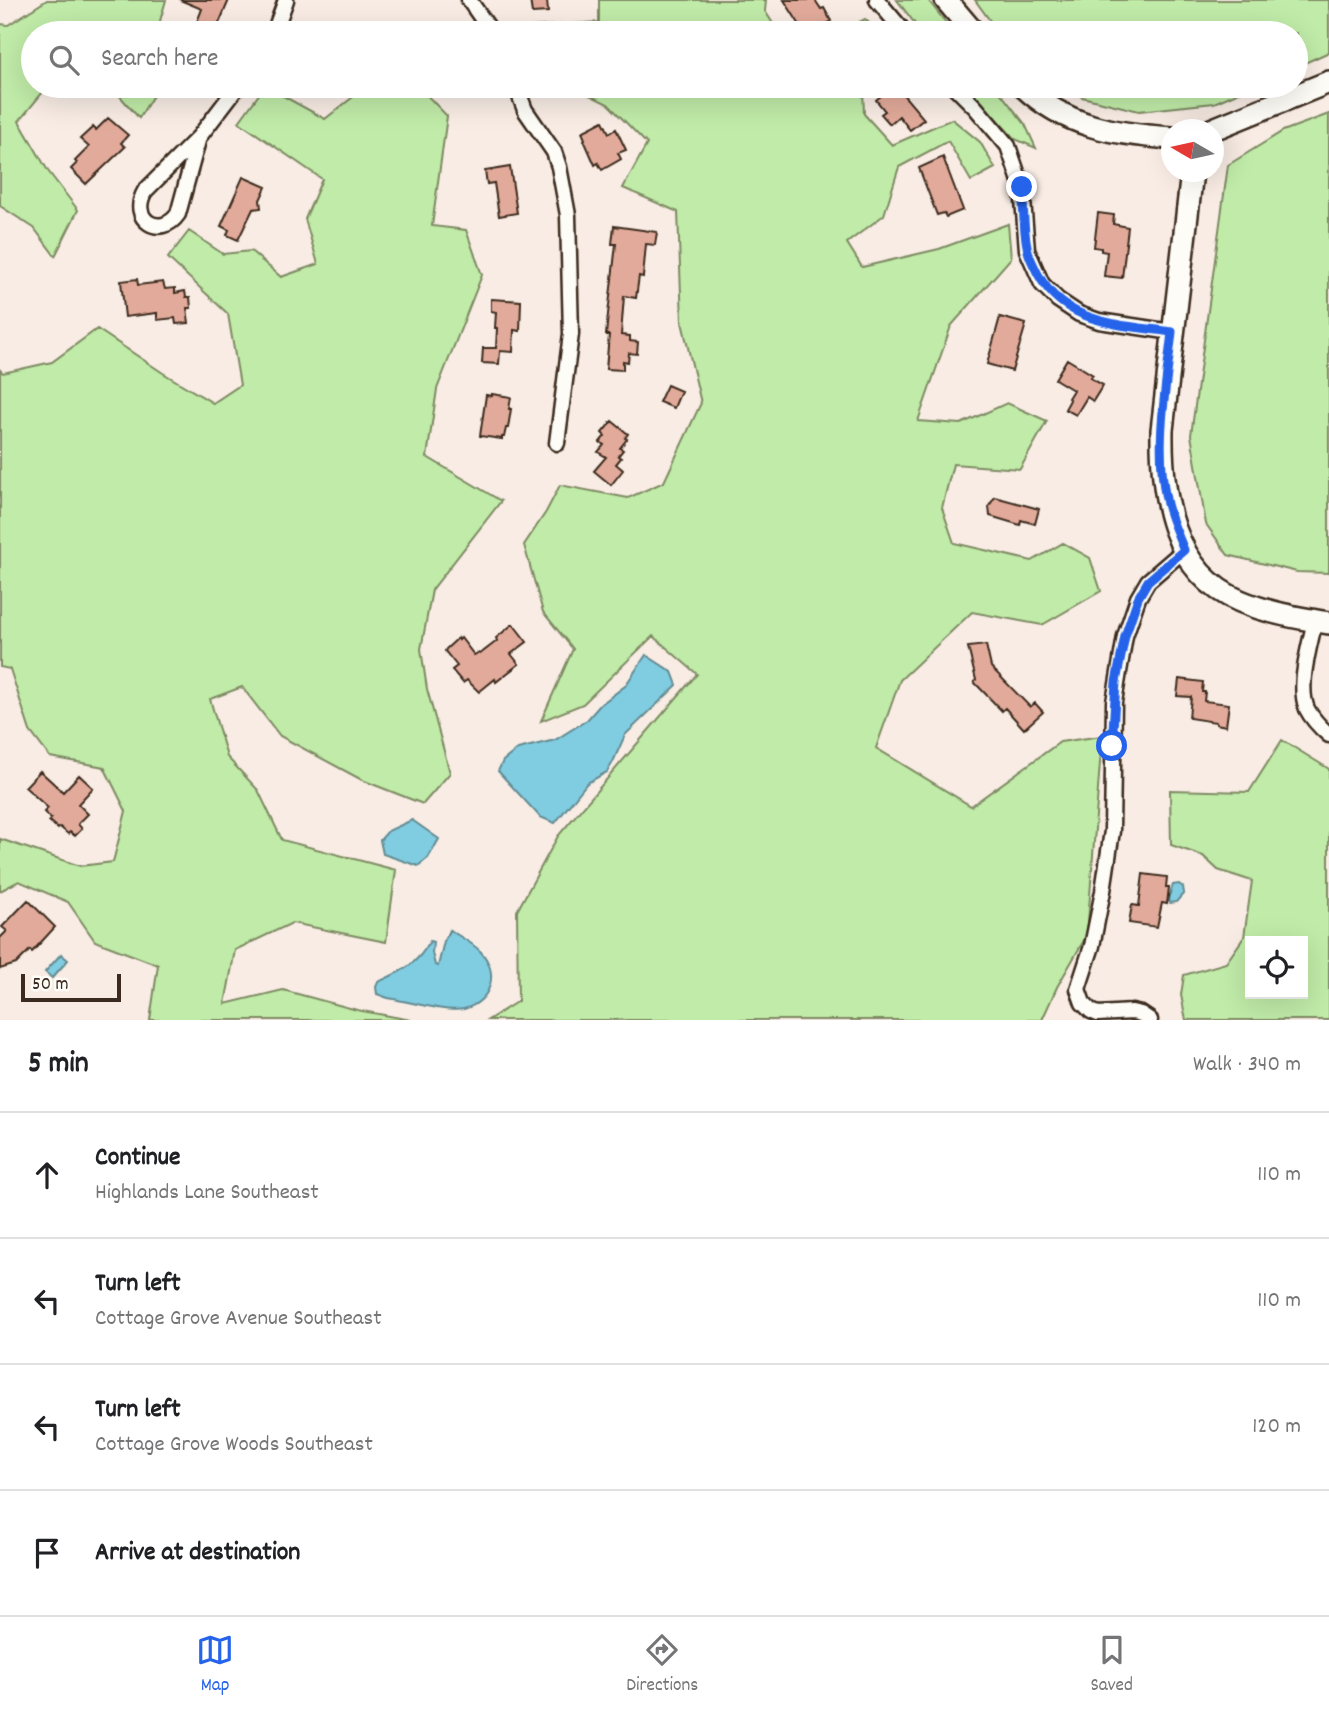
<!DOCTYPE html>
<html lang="en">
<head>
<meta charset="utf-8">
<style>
  :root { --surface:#fff; --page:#f2f2f2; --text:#202124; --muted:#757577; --line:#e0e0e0; --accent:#2563eb }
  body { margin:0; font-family:Dekko,sans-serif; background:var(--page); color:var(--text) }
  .controls { position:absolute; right:21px; bottom:21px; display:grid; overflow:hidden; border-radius:0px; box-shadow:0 7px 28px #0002 }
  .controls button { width:63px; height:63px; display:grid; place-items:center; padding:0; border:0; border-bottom:2px solid var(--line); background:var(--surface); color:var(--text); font:35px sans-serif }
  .compass { position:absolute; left:1161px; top:119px; width:63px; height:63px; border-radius:50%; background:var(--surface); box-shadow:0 7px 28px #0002; rotate:279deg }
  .scale { position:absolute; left:21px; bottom:18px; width:100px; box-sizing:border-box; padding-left:7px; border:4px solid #3b2a1e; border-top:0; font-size:19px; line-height:24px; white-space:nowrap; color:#3b2a1e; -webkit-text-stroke:5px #fdfcf7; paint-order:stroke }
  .stop { position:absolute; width:21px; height:21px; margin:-16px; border:5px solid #2563eb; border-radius:50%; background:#fff }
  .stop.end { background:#2563eb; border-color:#fff; box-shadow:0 2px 7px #0008 }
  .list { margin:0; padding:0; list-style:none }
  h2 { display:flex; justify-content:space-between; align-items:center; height:91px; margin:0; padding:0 28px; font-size:30px }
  h2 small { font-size:23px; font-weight:400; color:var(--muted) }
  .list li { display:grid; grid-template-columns:46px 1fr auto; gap:21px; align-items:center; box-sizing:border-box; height:126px; padding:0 28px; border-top:2px solid var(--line) }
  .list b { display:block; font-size:26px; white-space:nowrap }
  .list p { margin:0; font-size:23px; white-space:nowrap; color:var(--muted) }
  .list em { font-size:23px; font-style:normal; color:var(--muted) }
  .icon { flex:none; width:38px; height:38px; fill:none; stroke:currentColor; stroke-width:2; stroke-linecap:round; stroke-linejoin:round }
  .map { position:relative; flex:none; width:1329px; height:1020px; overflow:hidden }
  .search { position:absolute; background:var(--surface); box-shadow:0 7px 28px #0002; left:21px; right:21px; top:21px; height:77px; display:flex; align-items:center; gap:18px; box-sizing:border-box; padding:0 24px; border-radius:38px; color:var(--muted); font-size:26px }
  .sheet { height:595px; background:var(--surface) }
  nav { display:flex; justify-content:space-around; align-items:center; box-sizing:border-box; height:98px; border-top:2px solid var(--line); background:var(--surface); font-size:19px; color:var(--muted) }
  nav a { display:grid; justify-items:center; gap:4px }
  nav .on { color:var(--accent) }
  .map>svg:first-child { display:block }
</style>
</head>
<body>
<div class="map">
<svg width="1329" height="1020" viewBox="0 0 1329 1020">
  <rect width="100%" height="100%" fill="#f8ece4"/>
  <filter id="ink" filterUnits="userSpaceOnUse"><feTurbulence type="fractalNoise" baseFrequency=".0143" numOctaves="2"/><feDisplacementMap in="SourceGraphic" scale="14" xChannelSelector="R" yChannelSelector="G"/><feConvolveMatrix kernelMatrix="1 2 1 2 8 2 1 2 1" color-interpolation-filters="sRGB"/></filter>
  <g filter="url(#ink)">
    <!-- green -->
    <path fill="#c0eba8" stroke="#7e8a63" stroke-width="2" fill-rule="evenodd" d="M47,0h119l-6,21 3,12h-130v53h15l-29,35 29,50 30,39 -23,46 -21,-28 -34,-22v-182l8,1z
      M599,0h167l-1,11 14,22h-261l-4,-5 85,-6z
      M897,0h31l26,33h-32z
      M975,0h354v52l-33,15v-34h-297z
      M865,19l14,14h-40z
      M111,86h48l-20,32z
      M265,86l60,33 42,-33h51l29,30 -15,110 34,4 16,45 -45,114 -10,68 74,44 -69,89 -11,59 6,40 23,84 -27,31 -61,-24 -82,-44 -38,-49 -32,12 17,58 31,33 24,50 114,30 -10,72 -94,-19 -57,27 -10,54 58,-14 74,20 54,10h-261l8,-55 -63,-24 -27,-39 -49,-21 -19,10v-52l80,27 33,-4 13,-51 -22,-44 -54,-10 -20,-26 -20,-62 -10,-2v-297l3,3 49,-11 45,-33 66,44 50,30 27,-18 -12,-71 -60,-56 21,-27 34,23 28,-3 30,26 37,-13 -13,-45 17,-40 -83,-57z
      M571,86h295l-3,2 1,26 28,31 60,-26 28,23 15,26 -24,13 -23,-40 -49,26 -15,48 -37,28 15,24 77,-18 69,-25 3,34 -60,68 -33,95 43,3 46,-21 40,18 -27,48 -67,-5 -11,44 12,35 78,18 31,-18 27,15 11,33 -59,34 -70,-13 -72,68 -24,68 95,58 89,-64 42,-6 -15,199 -30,52 -15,33h-554l30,-19 -1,-90 41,-75 139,-162 -44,-38 -70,68 -42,17 32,-72 -30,-37 -19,-67 22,-33 14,-27 68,13 36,-16 37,-79 -19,-81 -4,-110 -55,-24 24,-44 -39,-40z
      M966,86h29l30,38 11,24 -21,-9z
      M1065,86h188l-39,17 -75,8 -57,-14z
      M1329,114v459l-32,-1 -69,-17 -22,-31 -15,-89 37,-270 55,-34z
      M1282,740l47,29v251h-143l-5,-25 3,-20 42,-12 18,-26 8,-56 -34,-11 -15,-14 -32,-11 -1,-55 79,2zM1250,941h53v53h-53z"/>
    <!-- water -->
    <path fill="#80cce0" stroke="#648b92" stroke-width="2" d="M646,655l26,17 5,13 -52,50 -12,27 -6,10 -20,11 -32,40 -15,-6 -42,-46 5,-10 15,-12 37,-9 32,-20 13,-15 25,-19z
      M412,820l27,19 -11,19 -10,8 -35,-12 -3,-14 8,-9z
      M1179,884l4,3 1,6 -8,9 -6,1 -2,-4 5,-14z
      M450,930c10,7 23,13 31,22 19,21 10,50 -17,57 -16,4 -58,-8 -76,-11l-11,-4 -1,-7 2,-5c24,-11 39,-17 52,-41l3,1 -1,11 3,12 3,1 6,-25z
      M61,954l7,6 -16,18 -7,-6z"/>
    <!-- building -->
    <path fill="#e2aa9a" stroke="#3b2a1e" stroke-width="2" d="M180,0h49l-14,33h-19l4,-10 -3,-1 5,-13z
      M530,0h17l1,12 -16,1z
      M784,0h31l6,9 3,-1 7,13 -8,5 2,2 -9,5h-11z
      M893,86h3l28,33 -14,11 -11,-14 -9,8 -9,-10 4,-3 -9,-11z
      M108,118l20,17 -7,8 4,4 -39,37 -15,-15 6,-6 -2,-2 14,-14 -9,-8 13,-12 3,3z
      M603,121l6,12 7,-4 10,21 -8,3 3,6 -19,11 -4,-7 -3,2 -11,-25 1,-1 -3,-7z
      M943,157l20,53 -17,7 -2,-4 -7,2 -18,-47z
      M510,167l7,46 -18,3 -5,-33 -7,1 -2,-13z
      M243,177l23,10 -6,13 1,8 -8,1 -15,31 -11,-5 2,-5 -8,-4z
      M1098,213l16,2 -1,9 15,3 -6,51 -18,-2 3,-24 -6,-1v-3l-7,-1z
      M614,226l43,6 -2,13 -9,-1 -3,33 -4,-1 -3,22 -12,-2 -3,39 9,1v5l8,1 -1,12 -8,-1 -1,9 -5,-1v9l-17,-1 3,-34h-3l2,-21 8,-70h-4z
      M137,279l1,6 25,-3 2,7 10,-1v5l10,-2 1,6h4l1,11h-4l2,15 -13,1 -1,-6 -18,2v-7l-32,4 -4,-36z
      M491,299l30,2 -1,30 -6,-1 -1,22 -13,-1 -1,13 -17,-1 1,-15h13l1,-20h-2l1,-16 -5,-1z
      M1000,317l26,7 -14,47 -25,-7z
      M1067,359l26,16 -3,3 13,7 -10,16 -6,-4 -11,18 -11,-6 5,-9 -2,-2 5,-8 -18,-11z
      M667,385l14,6 -7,17 -15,-6z
      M492,394l19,3 -2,12h2l-3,19h-2l-2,9h-2v2l-22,-3 6,-41 6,1z
      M612,421l16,13 -3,4 2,1 -7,9 3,2 -5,6 3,2 -5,6 7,6 -12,15 -17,-14 12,-14 -8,-5 6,-7 -4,-3 5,-6 -3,-3z
      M995,497l44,12 -4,15 -14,-4 -1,5 -30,-9 -1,-10z
      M513,624l14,18 -16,12 8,10 -23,18 -1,-3 -16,13 -12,-12 -4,3 -11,-13 5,-4 -12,-15 1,-2 12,-11 1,2 2,-2 13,17 4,-2 2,1 17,-13 -1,-3z
      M986,645l5,22 39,40 5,-4 8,9 -19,17 -19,-21 -3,3 -28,-29 2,-2 -8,-33z
      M1179,679l24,3 -1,10h3l-1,9 25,3 -3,22 -10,-2v-2l-27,-4 2,-21 -14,-1z
      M40,771l23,21 16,-17 14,13 -15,16 10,10 -10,10 4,5 -7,7 -5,-4 -2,2 -8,-7 -2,2 -9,-8 2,-2 -7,-7 4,-4 -23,-21z
      M1143,874l24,3 -1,10h3l-2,17 -5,-1 -5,24 -28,-4 3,-18 7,1z
      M28,900l27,27 -23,25 -2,-2 -14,14 -16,5v-31l7,-7 -5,-4z"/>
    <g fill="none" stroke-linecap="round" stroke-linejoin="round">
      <defs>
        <path id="street" d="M469,0l23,33
          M877,0l28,33
          M274,33l12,-33
          M516,86l9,24 29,42 5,15 9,48 3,119 -14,109
          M954,86l21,21 33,39 14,41 5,63 15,34 16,16 21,14 20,7 73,11
          M199,137l-21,77c-17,25 -50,6 -33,-23l54,-54 39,-51
          M1315,620c-5,25 -18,65 -8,89 5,10 14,19 22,26
          M1150,1020l-9,-6 -9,-2 -34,2 -7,-3 -8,-8 -5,-14 14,-43 11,-55 9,-60 2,-129 11,-66 13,-38 10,-17 36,-31"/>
        <path id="secondary" d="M946,0l28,33
          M1023,86c43,41 91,48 149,52
          M1211,130l118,-48
          M1192,172l-30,258c-1,65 10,143 78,171 28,12 59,17 89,22"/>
      </defs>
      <!-- street casing -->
      <use href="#street" stroke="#3b2a1e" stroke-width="19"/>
      <!-- secondary casing -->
      <use href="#secondary" stroke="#3b2a1e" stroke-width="26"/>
      <!-- street -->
      <use href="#street" stroke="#fdfcf7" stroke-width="14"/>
      <!-- secondary -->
      <use href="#secondary" stroke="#fdfcf7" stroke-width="21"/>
    </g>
  </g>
  <g fill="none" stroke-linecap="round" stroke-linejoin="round" filter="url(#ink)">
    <!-- route -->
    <path stroke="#2563eb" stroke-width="9" d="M1022,187c2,20 1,40 5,59 1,7 4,14 7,20 26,59 83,58 138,66 -6,56 -18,116 -5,172 4,16 11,31 17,46l-36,31 -10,17 -13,38 -9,46 -4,64"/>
  </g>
</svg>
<div class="controls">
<button><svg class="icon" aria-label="locate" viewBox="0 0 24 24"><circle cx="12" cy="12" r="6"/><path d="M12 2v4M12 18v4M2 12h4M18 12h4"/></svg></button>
</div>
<svg class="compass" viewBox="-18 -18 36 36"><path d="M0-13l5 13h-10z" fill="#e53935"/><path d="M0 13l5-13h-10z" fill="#757577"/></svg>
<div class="scale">50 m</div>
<div class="stop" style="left:1112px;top:746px"></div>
<div class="stop end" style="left:1022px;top:187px"></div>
<div class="search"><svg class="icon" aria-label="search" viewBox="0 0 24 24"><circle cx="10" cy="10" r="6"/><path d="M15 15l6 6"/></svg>Search here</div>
</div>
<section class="sheet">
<h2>5 min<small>Walk · 340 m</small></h2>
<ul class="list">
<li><svg class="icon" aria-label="ahead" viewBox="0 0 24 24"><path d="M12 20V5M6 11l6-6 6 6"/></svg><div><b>Continue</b><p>Highlands Lane Southeast</p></div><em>110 m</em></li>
<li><svg class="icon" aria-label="left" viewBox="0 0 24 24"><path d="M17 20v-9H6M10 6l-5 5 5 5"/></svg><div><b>Turn left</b><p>Cottage Grove Avenue Southeast</p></div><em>110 m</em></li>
<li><svg class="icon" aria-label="left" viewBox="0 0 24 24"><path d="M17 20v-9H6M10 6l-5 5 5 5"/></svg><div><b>Turn left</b><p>Cottage Grove Woods Southeast</p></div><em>120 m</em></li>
<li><svg class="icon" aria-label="arrive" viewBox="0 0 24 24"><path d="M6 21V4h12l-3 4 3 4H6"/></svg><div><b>Arrive at destination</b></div></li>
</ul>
</section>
<nav>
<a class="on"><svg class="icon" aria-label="map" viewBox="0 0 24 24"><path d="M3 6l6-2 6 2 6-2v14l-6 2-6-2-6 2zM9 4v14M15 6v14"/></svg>Map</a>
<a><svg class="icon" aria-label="directions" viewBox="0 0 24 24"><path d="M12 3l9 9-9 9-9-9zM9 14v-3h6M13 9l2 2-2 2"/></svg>Directions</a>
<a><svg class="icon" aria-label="saved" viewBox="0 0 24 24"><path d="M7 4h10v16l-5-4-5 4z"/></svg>Saved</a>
</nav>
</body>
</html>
